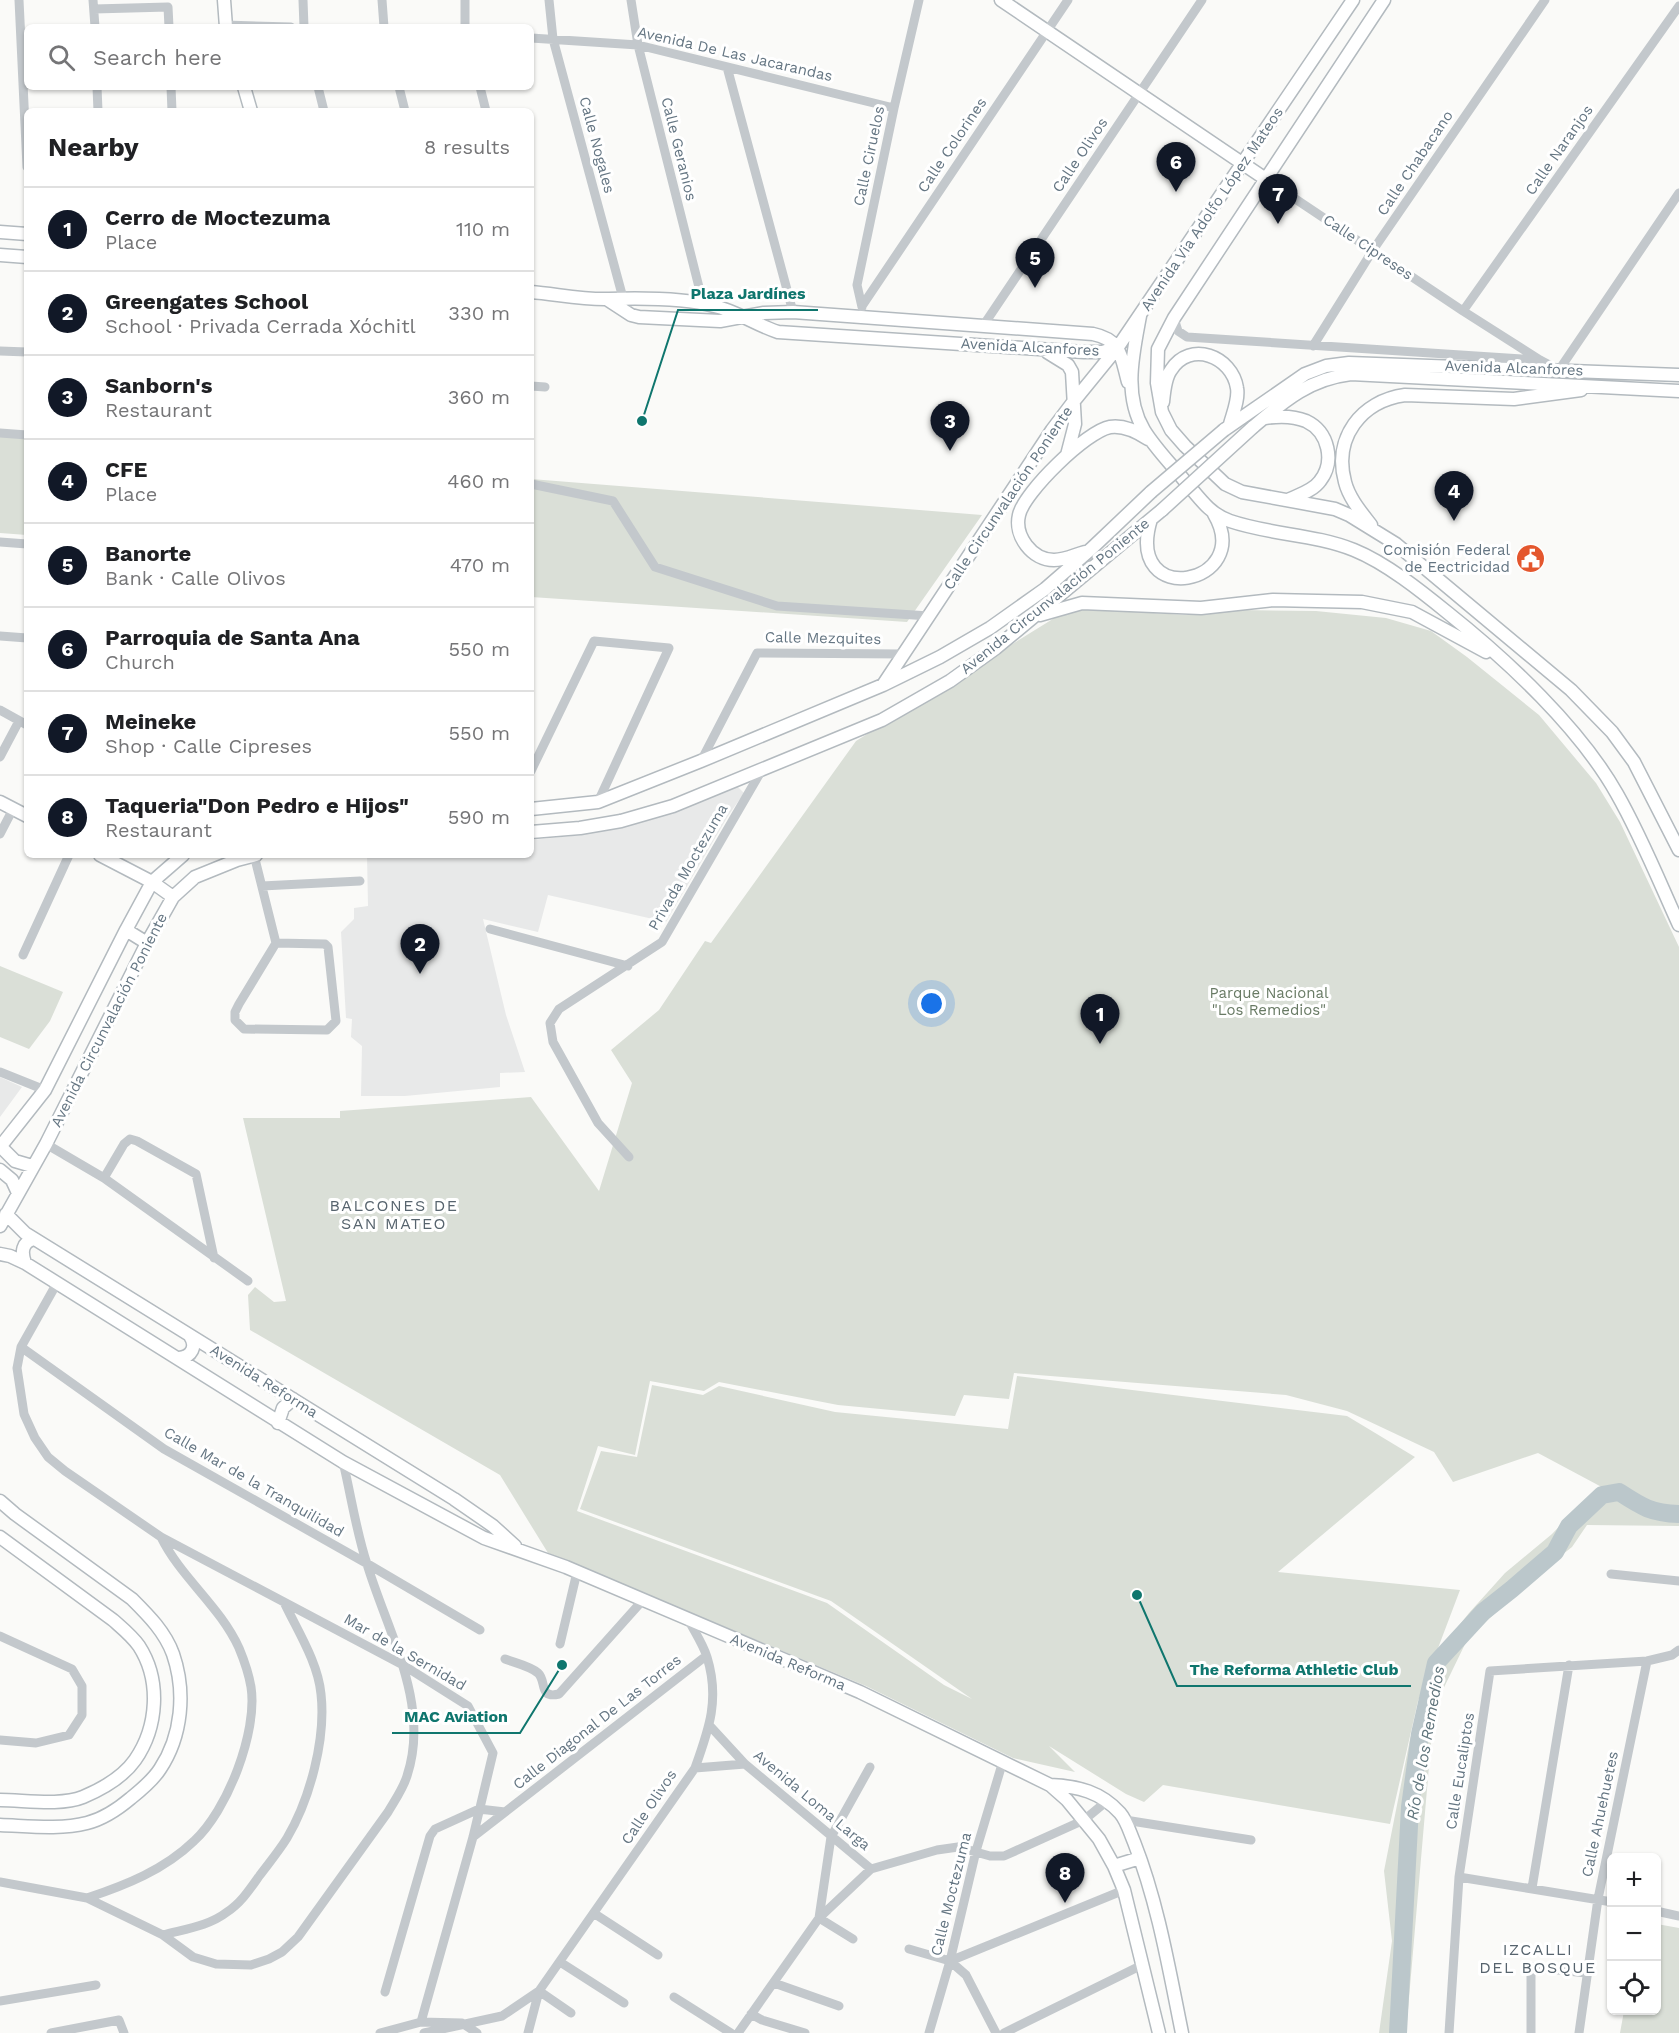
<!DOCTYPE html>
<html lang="en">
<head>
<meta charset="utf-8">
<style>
  :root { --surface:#fff; --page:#f6f6f6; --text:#202124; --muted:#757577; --line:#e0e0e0; --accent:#111827 }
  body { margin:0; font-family:"Work Sans",sans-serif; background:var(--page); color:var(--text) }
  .controls { position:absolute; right:18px; bottom:18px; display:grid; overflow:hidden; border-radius:9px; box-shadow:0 2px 4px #0004 }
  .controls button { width:54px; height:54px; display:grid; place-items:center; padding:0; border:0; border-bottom:2px solid var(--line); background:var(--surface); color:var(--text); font:30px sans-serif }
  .you { position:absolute; left:932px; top:1004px; width:21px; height:21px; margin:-15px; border:4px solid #fff; border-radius:50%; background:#1a73e8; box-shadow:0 0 0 9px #1a73e833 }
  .badge { display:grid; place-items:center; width:39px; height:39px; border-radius:50%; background:var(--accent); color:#fff; font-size:20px; font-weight:700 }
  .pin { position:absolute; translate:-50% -50px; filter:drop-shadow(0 2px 3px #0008) }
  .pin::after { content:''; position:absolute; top:32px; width:21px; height:18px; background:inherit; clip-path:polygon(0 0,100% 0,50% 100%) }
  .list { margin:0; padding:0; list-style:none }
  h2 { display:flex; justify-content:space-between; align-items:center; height:78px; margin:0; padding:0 24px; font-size:26px }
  h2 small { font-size:20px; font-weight:400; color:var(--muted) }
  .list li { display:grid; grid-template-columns:39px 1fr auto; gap:18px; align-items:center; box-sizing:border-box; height:84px; padding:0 24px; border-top:2px solid var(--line) }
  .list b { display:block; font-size:22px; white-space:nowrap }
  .list p { margin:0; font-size:20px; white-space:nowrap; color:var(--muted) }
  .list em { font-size:20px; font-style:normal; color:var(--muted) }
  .icon { flex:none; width:33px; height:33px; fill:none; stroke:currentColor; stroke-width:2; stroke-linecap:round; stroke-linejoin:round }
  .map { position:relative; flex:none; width:1679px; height:2033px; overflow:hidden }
  .search { position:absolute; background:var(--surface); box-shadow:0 2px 4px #0004; left:24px; top:24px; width:510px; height:66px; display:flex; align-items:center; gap:15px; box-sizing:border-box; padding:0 21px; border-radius:9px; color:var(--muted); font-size:22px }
  .panel { position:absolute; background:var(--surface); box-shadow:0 2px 4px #0004; left:24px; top:108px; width:510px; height:750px; border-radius:9px }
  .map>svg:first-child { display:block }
</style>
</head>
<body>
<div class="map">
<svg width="1679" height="2033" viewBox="0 0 1679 2033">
  <rect width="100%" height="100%" fill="#fafaf8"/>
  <!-- built -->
  <path fill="#e8e9e9" d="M736,785l8,8 -16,23 -62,106 -118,-27 -10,37 -55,-13 23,96 19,57 -25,1v14l-95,9h-44l1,-50 -11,-9 1,-18 -6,-1 -5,-86 13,-13v-11l14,-2 -1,-51h164v-15l51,-5 60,-13 57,-20z
    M0,1077l22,10 -22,30z"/>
  <!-- green -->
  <path fill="#dadfd7" d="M0,436l27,2v97l-27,-2z
    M531,479l451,36 -75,107 -376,-25z
    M1086,609l100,6 55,-5 75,1 70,7 45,13 36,26 72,58 57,68 24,39 59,125v579l-92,-1 -15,22 -33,26 -71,65 -34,70 -28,325h-27l13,-92 -8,-70 26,-132 26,-84 33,-42 36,-40 47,-39 24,-25 35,-17 -73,-39 -85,29 -19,-30 -87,-41 -61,-16 -272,-22 -5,26 -45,-4 -9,21 -117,-11 -119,-23 -15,9 -54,-10 -15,74 -37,-9 -21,65 250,92 117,82 28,14 -141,-98 -251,-92 21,-58 36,6 15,-72 51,10 16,-9 116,26 173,17 9,-53 330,40 68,41 -137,115 182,18 -42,111 -28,123 -227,-39 -19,17 -18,-8 -77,-48 26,26 -62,-14 -147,-72 -318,-133 -48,-78 -250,-145 -2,-35 7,-8 19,15 12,-1 -43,-183h97v-7l191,-14 68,94 33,-108 -21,-33 48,-40 46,-69 6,2 145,-202 200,-124z
    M0,966l63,26 -13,29 -21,28 -29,-12z
    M1657,1924l22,4v105h-59l4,-22 32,-1z"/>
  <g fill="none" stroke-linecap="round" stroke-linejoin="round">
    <!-- river -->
    <path stroke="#bbc7cb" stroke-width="18" d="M1398,2033l12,-226 10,-73 16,-71 47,-51 29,-23 43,-37 14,-26 33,-31 17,-3c23,15 32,21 60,22"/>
    <defs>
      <path id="secondary" d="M224,0l2,27
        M1001,0l266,180
        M1384,0l-210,318 -16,31 -1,34 5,29 9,18 14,16 40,38 17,8 93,17 14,6 47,29 175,146 41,42 22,30 45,88
        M244,87l7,24
        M0,232l27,2
        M0,255l27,2
        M531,292c25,2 52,8 78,7 32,-1 75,-1 105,7 23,5 42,19 64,26l306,20h19l14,-5
        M608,300l23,15 8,2 81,4 44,-8 29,-1 300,22c29,6 28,23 35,48
        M1140,316c-7,38 -17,79 4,114 11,18 27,34 40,50 14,16 25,34 46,41 41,14 84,13 124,29 32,13 67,41 94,63 59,47 132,115 169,181 24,42 42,87 62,131
        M1047,352l21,13 4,7 3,52 -8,31
        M1163,402c1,-10 2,-24 8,-32 19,-30 61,-14 66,18 2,11 -4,25 -7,36
        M1265,418c13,-2 29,-2 41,3 23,11 29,41 14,60 -7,10 -22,14 -32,19
        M1253,427c31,-26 56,-48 98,-53l328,17
        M1224,430l81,-56 21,-8 23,-3 330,12
        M1151,519c-28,92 105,66 63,-5
        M1371,525c-10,-13 -22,-27 -26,-43 -12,-44 16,-81 60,-87l109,4 67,-9
        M1085,552c-11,3 -20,8 -31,8 -22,0 -40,-24 -35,-45 5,-23 68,-84 91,-88 14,-2 26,4 38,12
        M1040,615l42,-12 119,5 72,-8 89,2 50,10 74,40
        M883,685l169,-255 22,-29 44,-54 235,-347
        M0,802l27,14
        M531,809l67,-7 103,-41 182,-76 57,-28 50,-29 55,-39 46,-40 60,-57
        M531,832l49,-4 41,-7 52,-15 209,-86 68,-39 46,-33 166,-138
        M100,855l52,27 21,15
        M126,930l21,13
        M0,1147l45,-57 81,-160 26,-48 31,-27
        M1,1147l14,14 17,5
        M0,1170l12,10 6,13
        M6,1214l19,19 429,266 39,27 22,20
        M0,1226l46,-82 101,-201 26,-46 22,-20 42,-17 19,-5
        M0,1254l10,2 15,7 318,199 141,76 82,29 294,125 190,93 17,15 32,39 15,27 10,24 35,143
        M25,1263c-4,-11 -3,-21 9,-24
        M179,1358c13,-1 18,-12 11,-22
        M278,1423l5,-15 10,-9
        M0,1501l15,13 117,85c17,17 33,33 41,55 13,38 9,82 -13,115 -7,11 -19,21 -29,29 -13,11 -28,21 -44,25 -27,7 -59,3 -87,2
        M0,1537l113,83c9,8 19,16 26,26 22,34 19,81 -4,114 -12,17 -33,29 -52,37 -22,9 -59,3 -83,3
        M1050,1785c28,1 51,7 70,28 7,8 10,20 14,29 24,61 35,127 48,191
        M1114,1866l26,-8"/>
    </defs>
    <!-- secondary casing -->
    <use href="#secondary" stroke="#b3babf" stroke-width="15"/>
    <!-- street -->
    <path stroke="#c3c8cc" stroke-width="9" d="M19,0l8,167
      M93,0l2,27
      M303,0l1,27
      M382,0l2,27
      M465,0v27
      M549,0l4,39 70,259v5
      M631,0l7,45 65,258
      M94,9l74,-2 1,20
      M225,25l66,2
      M531,38l107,7 256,63
      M727,67l66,245
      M97,87l1,24
      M171,87l1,24
      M318,87l6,24
      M399,87l6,24
      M480,87l6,24
      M1267,180l196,131 77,49 19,10 120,-177
      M862,306l206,-306
      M862,307l-5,-22 37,-177 25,-108
      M1463,311l216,-305
      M1174,318l4,13 9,6 350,23
      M983,326l219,-326
      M1313,346l60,-96 172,-250
      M0,351l27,1
      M531,386l14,1
      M0,433l27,2
      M531,484l82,17 42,66 122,39 152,10
      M0,542l27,2
      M0,636l27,2
      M0,710l27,15
      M0,757l19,-36
      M701,761l56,-108 146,1
      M531,771l63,-130 75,7 -71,154
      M0,834l13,-25
      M254,855l22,88 -37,61 -4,8v8l9,9 83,1 9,-9 -8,-74 -3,-3 -49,-1
      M262,886l98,-5
      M490,929l138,37
      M23,955l46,-100
      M0,1072l45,18
      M46,1144l58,34 144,103
      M629,1157l-31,-34 -45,-81 -3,-19 9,-14 103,-67 101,-174
      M104,1178l20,-34 6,-5 7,2 59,33 18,84
      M57,1283l-36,64 -4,21 7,46 11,24 13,19 17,14 96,66 242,128 65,41 25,47 -20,84 -52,185
      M21,1347l143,102 202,114 114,67
      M1611,1574l68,7
      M0,1636l72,33 10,17v29l-13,20 -33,8 -36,-3
      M560,1644l17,-72
      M505,1659c10,4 25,7 33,14 9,8 0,26 21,21l84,-94
      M710,1726l35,38 126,105
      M695,1768l50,-4
      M1125,1820l126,20
      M473,1837l233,-181
      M1459,1877l153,25
      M0,1882l87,16 76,37 30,22 23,7 35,1 18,-6 13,-7 16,-15 90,-125c7,-12 15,-23 19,-36 24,-72 -20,-145 -40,-212 -11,-33 -16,-69 -24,-102
      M1532,1888l37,-223
      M87,1898c39,-13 77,-28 107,-57 33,-30 64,-109 57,-154 -2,-12 -7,-27 -12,-39 -19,-42 -58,-70 -78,-111
      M1656,1911l23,5
      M595,1914l63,41
      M163,1935c22,-6 46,-9 64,-23 14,-9 23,-23 33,-37 9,-12 19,-24 27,-37 23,-39 39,-99 34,-144 -3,-32 -24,-64 -37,-92
      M853,1939l-34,-21 12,-81 39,-70
      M909,1949l41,12 16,14 30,58
      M950,1961l174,-71
      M560,1962l64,41
      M774,1983l65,23
      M539,1991l32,22
      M385,1992l45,-156 5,-7 44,-20 26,3
      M674,1997l57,36
      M0,2001l96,-16
      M751,2014l11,6 43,13
      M51,2033l68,-13 5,13
      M380,2033l41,-11 41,1 15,10
      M424,2033l78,-17 37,-25 156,-223c14,-39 25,-69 12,-111 -4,-13 -13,-26 -19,-38
      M528,2033l11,-42
      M738,2033l81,-115 52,-49 66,-19 21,-3 32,9h14l80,-36 23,-19
      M929,2033l21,-72 26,-110 27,-90
      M1004,2033l138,-68
      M1449,2033l10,-156 31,-206 157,-10 25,-6 7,-5
      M1531,2033v-66l55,6
      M1579,2033l19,-134 49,-238"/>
    <!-- secondary -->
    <use href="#secondary" stroke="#fff" stroke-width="12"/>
    <defs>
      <path id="secondary-bridge" d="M1151,492l73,-62
        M1162,510l91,-83"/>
    </defs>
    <!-- secondary-bridge casing -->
    <use href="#secondary-bridge" stroke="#b3babf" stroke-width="15" stroke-linecap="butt"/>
    <!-- secondary-bridge -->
    <use href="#secondary-bridge" stroke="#fff" stroke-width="12"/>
  </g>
  <!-- icons -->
  <defs>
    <symbol id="civic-disc" viewBox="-11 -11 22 22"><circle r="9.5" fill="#e4572e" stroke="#fff"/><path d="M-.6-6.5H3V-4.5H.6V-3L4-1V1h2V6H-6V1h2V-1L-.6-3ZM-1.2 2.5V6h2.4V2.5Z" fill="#fff"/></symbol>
  </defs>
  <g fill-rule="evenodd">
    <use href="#civic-disc" x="1514" y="542" width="33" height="33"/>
  </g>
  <g text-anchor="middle" stroke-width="6" stroke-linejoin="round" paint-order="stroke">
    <!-- street labels -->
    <g font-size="15" fill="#657683" stroke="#fff">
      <text transform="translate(735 54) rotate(13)" y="5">Avenida De Las Jacarandas</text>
      <text transform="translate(597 145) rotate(75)" y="5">Calle Nogales</text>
      <text transform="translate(952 145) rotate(-56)" y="5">Calle Colorines</text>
      <text transform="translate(679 149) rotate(76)" y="5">Calle Geranios</text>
      <text transform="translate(1559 150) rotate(-55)" y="5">Calle Naranjos</text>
      <text transform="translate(1080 155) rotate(-56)" y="5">Calle Olivos</text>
      <text transform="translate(869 156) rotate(-78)" y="5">Calle Ciruelos</text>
      <text transform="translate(1415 163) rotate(-56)" y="5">Calle Chabacano</text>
      <text transform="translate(1212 209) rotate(-56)" y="5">Avenida Via Adolfo López Mateos</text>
      <text transform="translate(1368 247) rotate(34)" y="5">Calle Cipreses</text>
      <text transform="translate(1030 347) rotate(3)" y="5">Avenida Alcanfores</text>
      <text transform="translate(1514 368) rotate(2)" y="5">Avenida Alcanfores</text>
      <text transform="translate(1008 498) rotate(-56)" y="5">Calle Circunvalación Poniente</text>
      <text transform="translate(1055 596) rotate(-39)" y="5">Avenida Circunvalación Poniente</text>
      <text transform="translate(823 638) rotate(1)" y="5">Calle Mezquites</text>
      <text transform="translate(688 867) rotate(-60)" y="5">Privada Moctezuma</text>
      <text transform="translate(109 1020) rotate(-63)" y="5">Avenida Circunvalación Poniente</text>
      <text transform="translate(264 1381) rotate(32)" y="5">Avenida Reforma</text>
      <text transform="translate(254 1482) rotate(30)" y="5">Calle Mar de la Tranquilidad</text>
      <text transform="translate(405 1652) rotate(30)" y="5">Mar de la Sernidad</text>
      <text transform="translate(788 1662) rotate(23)" y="5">Avenida Reforma</text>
      <text transform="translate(597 1722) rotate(-38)" y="5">Calle Diagonal De Las Torres</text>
      <text transform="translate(1460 1771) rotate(-81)" y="5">Calle Eucaliptos</text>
      <text transform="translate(812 1800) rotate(40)" y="5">Avenida Loma Larga</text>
      <text transform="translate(649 1807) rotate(-56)" y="5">Calle Olivos</text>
      <text transform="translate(1600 1814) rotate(-78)" y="5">Calle Ahuehuetes</text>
      <text transform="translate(951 1894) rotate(-76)" y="5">Calle Moctezuma</text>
    </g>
    <!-- poi labels -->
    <g font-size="15" fill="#657683" stroke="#fff" text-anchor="end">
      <text x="1510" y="555">Comisión Federal<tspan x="1510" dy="17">de Eectricidad</tspan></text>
    </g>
    <!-- park labels -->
    <g font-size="15" fill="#687a64" stroke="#fff">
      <text x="1269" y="998">Parque Nacional<tspan x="1269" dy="17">"Los Remedios"</tspan></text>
    </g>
    <!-- neighbourhood labels -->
    <g font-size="16" letter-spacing="1.5" fill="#57646e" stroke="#fff">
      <text x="394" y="1211">BALCONES DE<tspan x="394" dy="18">SAN MATEO</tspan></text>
      <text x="1538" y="1955">IZCALLI<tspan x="1538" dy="18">DEL BOSQUE</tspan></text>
    </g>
    <!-- water labels -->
    <g font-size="16" font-style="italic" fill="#60757c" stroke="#fff">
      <text transform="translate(1425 1743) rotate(-80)" y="6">Río de los Remedios</text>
    </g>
  </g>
  <!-- callouts -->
  <path fill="none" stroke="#0f766e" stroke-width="2" d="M642 421L678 310H818M1137 1595L1177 1686H1411M562 1665L520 1733H392"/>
  <g fill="#0f766e" stroke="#fff" stroke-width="2">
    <circle cx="642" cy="421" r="6"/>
    <circle cx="1137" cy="1595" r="6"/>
    <circle cx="562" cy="1665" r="6"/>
  </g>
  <g font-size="16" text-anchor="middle" font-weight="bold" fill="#0f766e" stroke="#fff" stroke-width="6" stroke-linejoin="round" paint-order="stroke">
    <text x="748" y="299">Plaza Jardínes</text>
    <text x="1294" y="1675">The Reforma Athletic Club</text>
    <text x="456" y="1722">MAC Aviation</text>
  </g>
</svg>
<div class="controls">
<button>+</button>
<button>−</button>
<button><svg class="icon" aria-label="locate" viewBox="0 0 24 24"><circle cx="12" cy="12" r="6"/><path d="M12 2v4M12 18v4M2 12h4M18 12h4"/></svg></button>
</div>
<div class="you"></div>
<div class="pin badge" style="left:1100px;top:1044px">1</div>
<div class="pin badge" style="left:420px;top:974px">2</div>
<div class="pin badge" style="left:950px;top:451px">3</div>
<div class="pin badge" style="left:1454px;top:521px">4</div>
<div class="pin badge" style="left:1035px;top:288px">5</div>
<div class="pin badge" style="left:1176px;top:192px">6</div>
<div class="pin badge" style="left:1278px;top:224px">7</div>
<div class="pin badge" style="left:1065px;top:1903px">8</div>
<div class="search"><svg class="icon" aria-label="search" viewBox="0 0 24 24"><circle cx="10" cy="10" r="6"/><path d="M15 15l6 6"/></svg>Search here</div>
<section class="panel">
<h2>Nearby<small>8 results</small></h2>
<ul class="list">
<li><span class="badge">1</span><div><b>Cerro de Moctezuma</b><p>Place</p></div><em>110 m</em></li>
<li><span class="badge">2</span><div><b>Greengates School</b><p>School · Privada Cerrada Xóchitl</p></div><em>330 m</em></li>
<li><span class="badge">3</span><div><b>Sanborn's</b><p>Restaurant</p></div><em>360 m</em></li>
<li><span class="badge">4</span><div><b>CFE</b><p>Place</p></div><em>460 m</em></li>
<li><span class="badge">5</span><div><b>Banorte</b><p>Bank · Calle Olivos</p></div><em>470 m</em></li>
<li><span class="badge">6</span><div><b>Parroquia de Santa Ana</b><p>Church</p></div><em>550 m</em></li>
<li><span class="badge">7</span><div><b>Meineke</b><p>Shop · Calle Cipreses</p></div><em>550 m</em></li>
<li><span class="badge">8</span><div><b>Taqueria&quot;Don Pedro e Hijos&quot;</b><p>Restaurant</p></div><em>590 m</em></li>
</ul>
</section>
</div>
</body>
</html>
